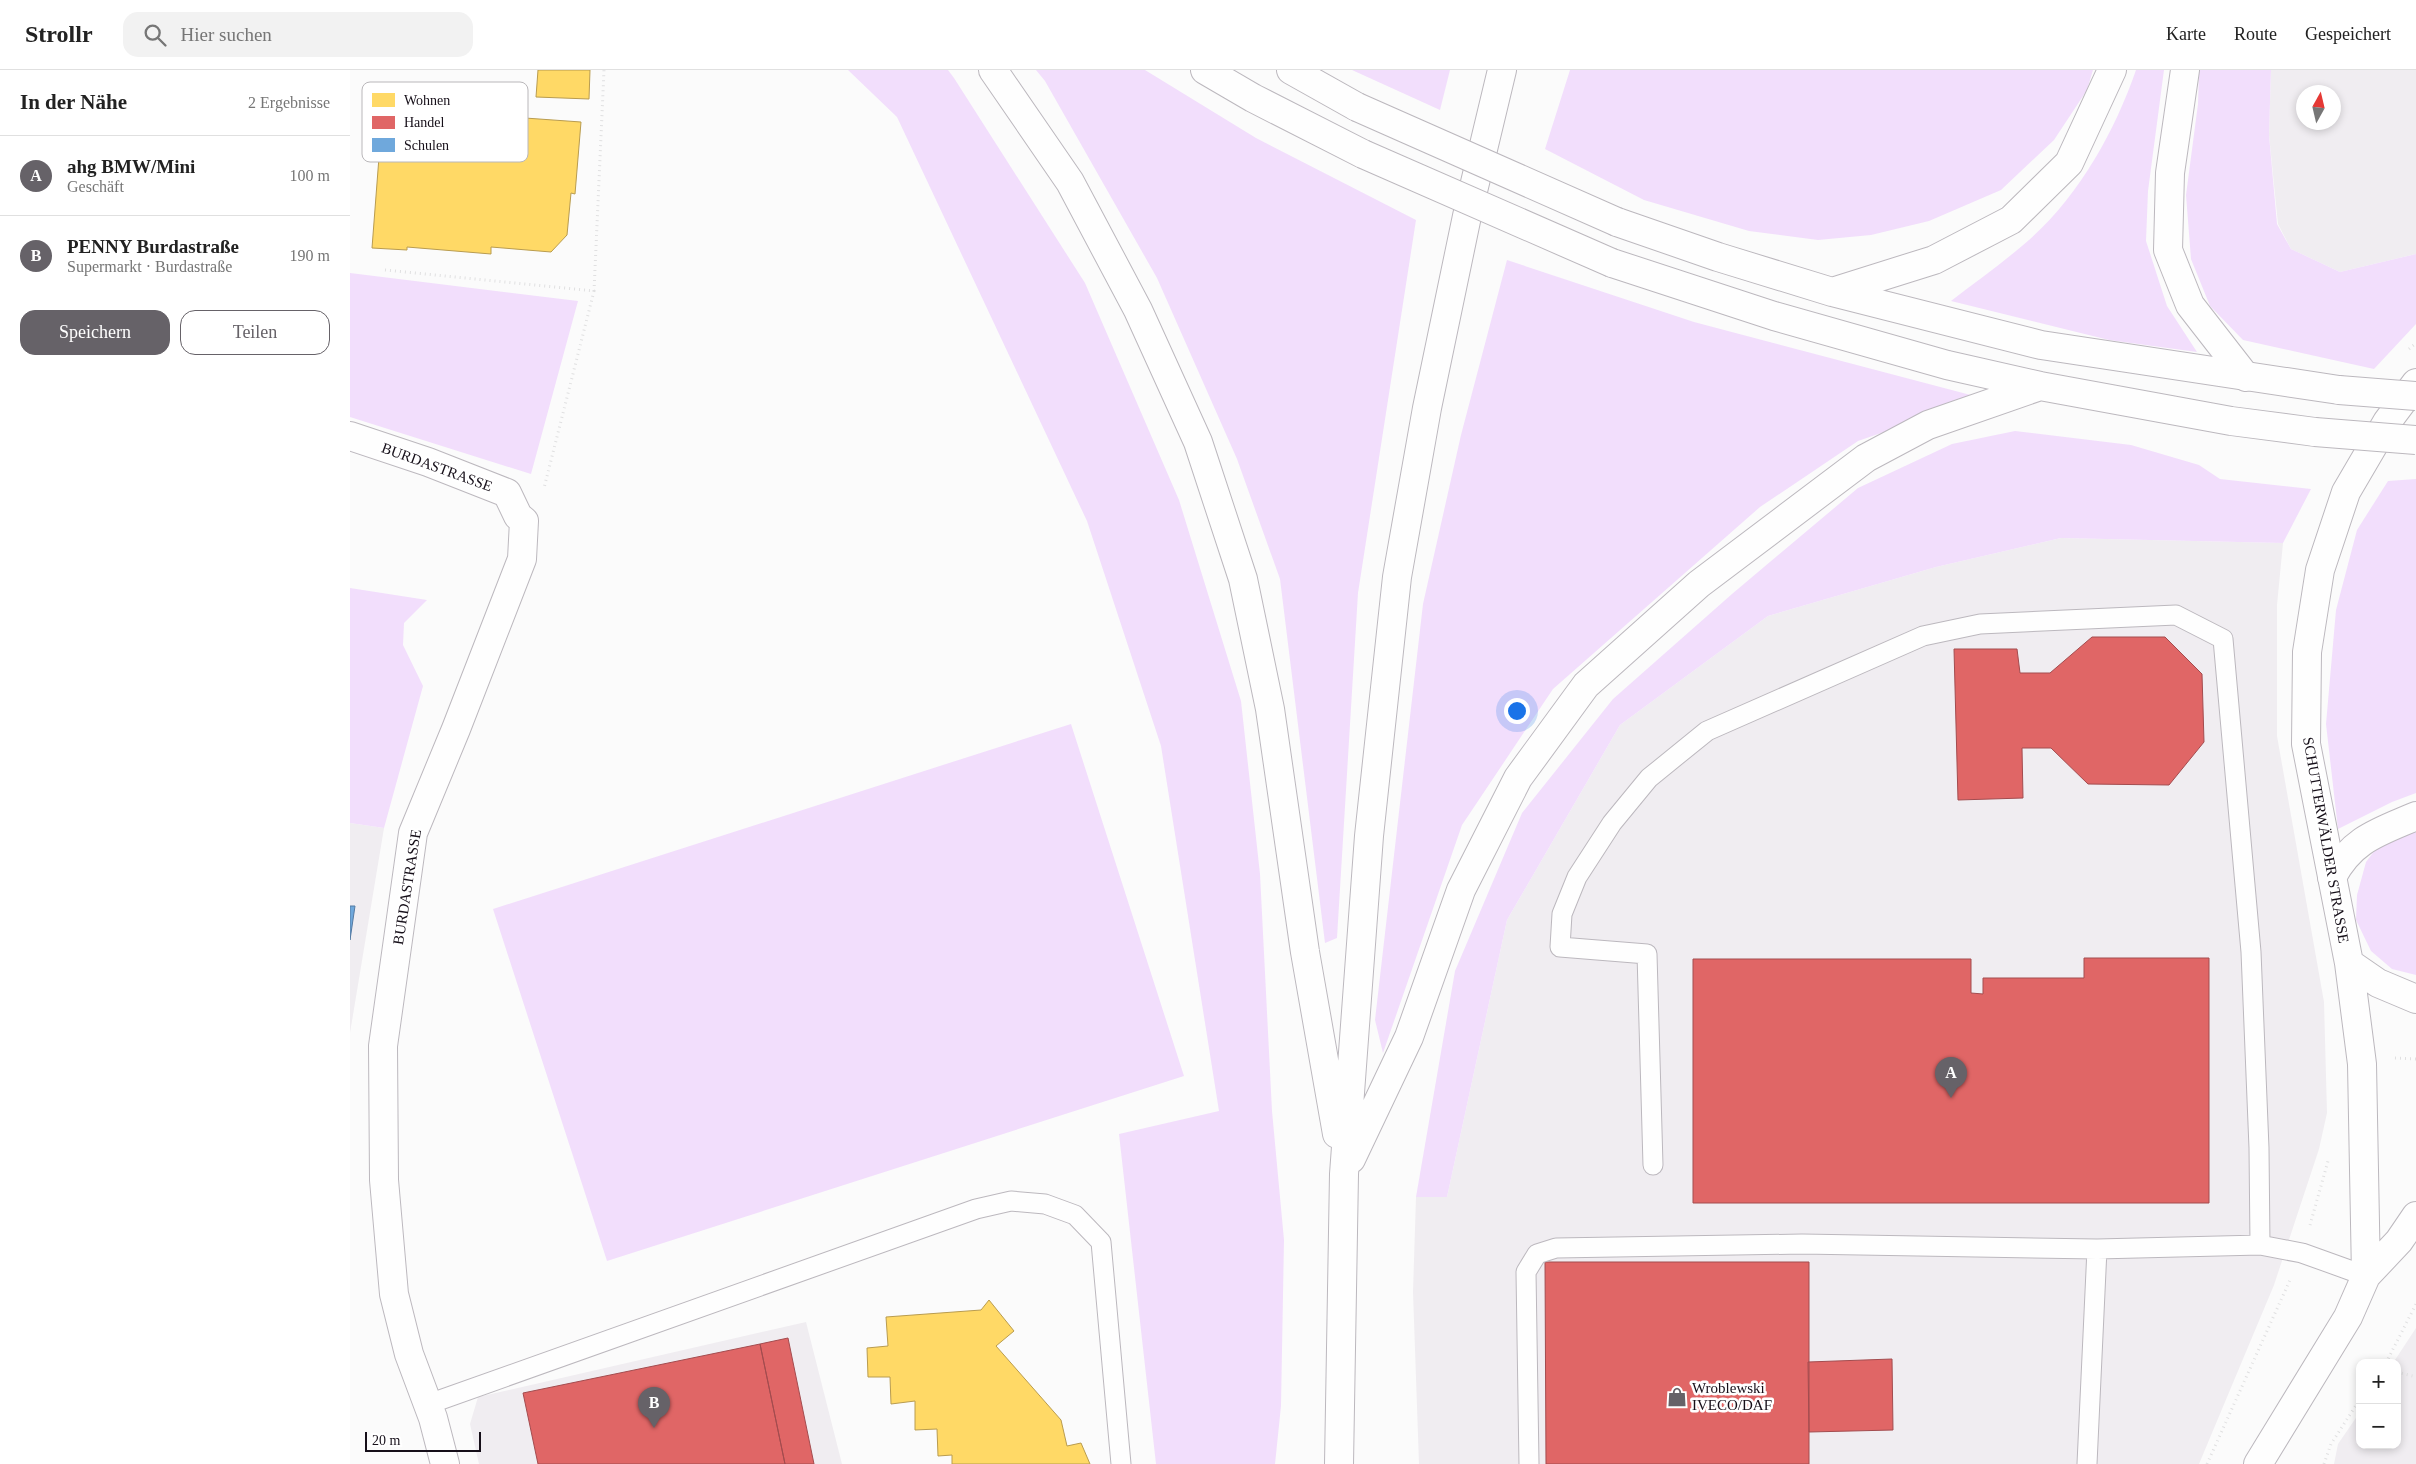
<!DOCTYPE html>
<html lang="de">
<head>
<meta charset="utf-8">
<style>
  :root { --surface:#fff; --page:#f2f2f2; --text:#222; --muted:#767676; --line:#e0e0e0; --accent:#666268 }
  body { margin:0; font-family:Georgia,serif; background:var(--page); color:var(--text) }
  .controls { position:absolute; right:15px; bottom:15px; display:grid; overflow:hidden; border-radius:10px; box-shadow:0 2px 8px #0003 }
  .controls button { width:45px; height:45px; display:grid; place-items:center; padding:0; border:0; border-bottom:1px solid var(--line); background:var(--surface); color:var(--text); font:25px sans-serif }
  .compass { position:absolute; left:1946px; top:15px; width:45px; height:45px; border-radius:50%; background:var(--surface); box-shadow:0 2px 8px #0003; rotate:8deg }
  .scale { position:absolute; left:15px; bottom:12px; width:116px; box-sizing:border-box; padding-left:5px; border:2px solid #160f19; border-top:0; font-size:14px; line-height:18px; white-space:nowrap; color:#160f19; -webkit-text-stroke:4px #fff; paint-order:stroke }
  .you { position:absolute; left:1166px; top:640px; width:18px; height:18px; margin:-12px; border:4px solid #fff; border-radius:50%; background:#1a73e8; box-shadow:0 0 0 8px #1a73e833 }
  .badge { display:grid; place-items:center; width:32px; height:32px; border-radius:50%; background:var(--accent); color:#fff; font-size:16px; font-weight:700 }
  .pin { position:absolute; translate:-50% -41px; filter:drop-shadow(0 1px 2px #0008) }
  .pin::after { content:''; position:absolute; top:26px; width:18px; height:15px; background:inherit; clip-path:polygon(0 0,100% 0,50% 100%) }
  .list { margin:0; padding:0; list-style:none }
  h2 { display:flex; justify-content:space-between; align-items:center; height:65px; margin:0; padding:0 20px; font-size:21px }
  h2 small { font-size:16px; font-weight:400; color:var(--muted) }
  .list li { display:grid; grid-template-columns:32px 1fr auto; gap:15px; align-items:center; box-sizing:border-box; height:80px; padding:0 20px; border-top:1px solid var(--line) }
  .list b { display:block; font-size:19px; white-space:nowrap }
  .list p { margin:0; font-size:16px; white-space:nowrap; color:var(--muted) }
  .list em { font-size:16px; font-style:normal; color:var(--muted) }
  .actions { display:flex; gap:10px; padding:15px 20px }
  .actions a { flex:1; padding:11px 0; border:1px solid var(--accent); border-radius:15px; text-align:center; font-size:18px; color:var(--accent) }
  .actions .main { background:var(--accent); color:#fff }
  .icon { flex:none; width:28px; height:28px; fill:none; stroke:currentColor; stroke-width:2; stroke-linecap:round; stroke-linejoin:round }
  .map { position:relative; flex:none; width:2066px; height:1394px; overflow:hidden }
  header { display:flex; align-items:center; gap:30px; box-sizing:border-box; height:70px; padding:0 25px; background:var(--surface); border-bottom:1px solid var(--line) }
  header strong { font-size:24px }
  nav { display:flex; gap:28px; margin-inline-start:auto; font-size:18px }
  .search { width:350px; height:45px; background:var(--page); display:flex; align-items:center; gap:12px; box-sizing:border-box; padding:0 18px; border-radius:15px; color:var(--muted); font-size:19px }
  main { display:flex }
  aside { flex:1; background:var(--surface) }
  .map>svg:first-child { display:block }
</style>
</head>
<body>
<header>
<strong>Strollr</strong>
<div class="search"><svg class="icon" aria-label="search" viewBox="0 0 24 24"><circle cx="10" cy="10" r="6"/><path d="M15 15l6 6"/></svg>Hier suchen</div>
<nav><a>Karte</a><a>Route</a><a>Gespeichert</a></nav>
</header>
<main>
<aside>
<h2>In der Nähe<small>2 Ergebnisse</small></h2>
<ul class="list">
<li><span class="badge">A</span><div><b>ahg BMW/Mini</b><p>Geschäft</p></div><em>100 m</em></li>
<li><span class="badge">B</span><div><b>PENNY Burdastraße</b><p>Supermarkt · Burdastraße</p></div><em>190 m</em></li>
</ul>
<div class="actions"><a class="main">Speichern</a><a>Teilen</a></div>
</aside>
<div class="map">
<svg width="2066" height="1394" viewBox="0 0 2066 1394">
  <rect width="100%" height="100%" fill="#fbfbfb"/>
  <!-- built -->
  <path fill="#f0edf1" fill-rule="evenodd" d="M1921,0h145v184l-76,18 -49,-23 -13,-25 -9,-89zM1954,22h30v30h-30z
    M1711,468l222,5 -6,62v131l47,266 3,111 -8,36 -45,136 -75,179h-780l-6,-172 3,-95h31l60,-277 113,-195 148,-109 168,-49z
    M0,753l34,5 -34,205z
    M456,1252l36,142h-363l-9,-40 8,-27z
    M2066,1258v136h-82l4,-20 22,-32v33h37v-82h-4z"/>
  <!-- green -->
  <path fill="#f2defc" d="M498,0h100l6,8 131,205 94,217 62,201 19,173 12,237 12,129 -3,166 -6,58h-119l-37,-330 100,-23 -58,-365 -74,-225 -190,-404z
    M686,0h109l111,68 160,82 -58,373 -21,345 -12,5 -45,-364 -43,-120 -80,-181 -112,-197z
    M1002,0h98l-10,40z
    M1220,0h523l-6,20 -33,50 -53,50 -72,31 -58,14 -53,5 -69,-9 -105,-31 -99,-51z
    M1786,0h28l-16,121 -2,50 21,65 30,46 -88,-12 -158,-39c26,-20 54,-40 78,-61 50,-44 86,-109 107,-170z
    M1849,0h72l-2,65 8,89 14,25 49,23 76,-18v70l-42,45 -131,-29 -33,-34 -19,-47 -5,-64 12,-91z
    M1157,190l187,62 288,76 -124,43 -98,66 -207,182 -91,136 -79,228 -8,-33 48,-416 38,-169z
    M0,203l228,28 -47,173 -181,-57z
    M1665,361l116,14 68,20 21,14 91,10 -28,54 -222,-5 -125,29 -168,49 -148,109 -113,195 -60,277h-31l39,-226 67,-158 91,-114 119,-105 126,-106 94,-44z
    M2066,409v314l-24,9 -54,27 -12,-105 10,-114 21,-80 31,-49z
    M0,518l77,12 -23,23 -1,22 20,41 -39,142 -34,-5z
    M721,654l113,352 -577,185 -114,-352z
    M2066,762v143l-24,-6 -21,-18 -15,-31 1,-25 9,-33 15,-20z"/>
  <!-- homes -->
  <path fill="#ffd966" stroke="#b99c4f" d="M188,0h52l-1,29 -53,-2z
    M161,47l70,5 -6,72 -4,-1 -4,42 -16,17 -60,-5v7l-84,-7v3l-35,-2 10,-130 128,10z
    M639,1230l25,31 -18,15 65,74 6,26 14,-3 9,21h-138v-9l-14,1 -1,-27 -22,1v-29l-24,3 -1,-27h-22l-1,-29 21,-2 -2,-29 95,-7z"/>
  <!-- shops -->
  <path fill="#e06666" stroke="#a34c4f" d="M1742,567h73l37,37 2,68 -35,43 -81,-1 -37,-36h-29l1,50 -65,2 -4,-151h63l3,24h30z
    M1734,888h125v245h-516v-244h278v34l12,1v-16h101z
    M1195,1192h264v202h-263z
    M438,1268l26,126h-29l-25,-120z
    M410,1274l25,120h-247l-15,-71z
    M1542,1289l1,71 -84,2 -1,-70z"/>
  <!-- schools -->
  <path fill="#6fa8dc" stroke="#547aa2" d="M0,836h5l-5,34z"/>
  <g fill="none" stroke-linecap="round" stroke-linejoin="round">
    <defs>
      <path id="service" d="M1303,1095l-6,-211 -87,-7 2,-33 15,-37 35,-54 37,-45 58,-47 216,-95 57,-12 196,-9 47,24 28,313 8,196 1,97 -163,4 -10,215
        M1910,1175l42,8 64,23
        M76,1335l550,-196 35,-8 34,3 30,11 26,27 20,222
        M1179,1394l-3,-192 11,-18 19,-6 246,-4 295,5"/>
      <path id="minor" d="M0,366l78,26 79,31 11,23 6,5 -2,38 -66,170 -43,104 -30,213 1,134 10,114 15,60 24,64 12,46"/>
      <path id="secondary" d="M1999,893l29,20 38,16
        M2016,1206l33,-35 17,-25
        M1908,1394l90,-147 18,-41 -4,-212 -13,-101 -43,-219 1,-92 13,-82 26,-78 41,-70 29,-39"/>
      <path id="primary" d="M1835,0l-15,103 -2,77 22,55 56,72"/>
      <path id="trunk" d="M643,0l77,112 68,128 60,132 45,137 27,130 35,243 32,182
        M855,0l48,28 110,56
        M941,0l66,37
        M1267,152l101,35 114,35 209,53 298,45
        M1262,193l162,53 173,49 93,21 191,35 84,11
        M1482,222l102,-32 77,-40 58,-57 43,-93
        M1982,807c20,-38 47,-45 84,-61
        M1001,1089l58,-122 52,-147 57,-112 68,-93 113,-101 167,-126 62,-33 112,-39
        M989,1394l5,-290 25,-338 28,-259 30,-169 40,-192 35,-146"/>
    </defs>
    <!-- service casing -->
    <use href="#service" stroke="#bcb8be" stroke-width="21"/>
    <!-- minor casing -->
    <use href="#minor" stroke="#bcb8be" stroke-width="30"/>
    <!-- secondary casing -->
    <use href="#secondary" stroke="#bcb8be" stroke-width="30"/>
    <!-- primary casing -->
    <use href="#primary" stroke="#bcb8be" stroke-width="30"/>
    <!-- trunk casing -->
    <use href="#trunk" stroke="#bcb8be" stroke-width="30"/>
    <!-- path -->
    <path stroke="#e0e0e1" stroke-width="3" stroke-dasharray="1 4" stroke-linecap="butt" d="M35,200l209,21 -50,197
      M244,221l10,-221
      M2059,279l7,-6
      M2045,988l21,1
      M1960,1155l18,-64
      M2036,1293l30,-59
      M2047,1302l19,5
      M1857,1394l83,-184
      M1974,1394l7,-20 29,-45"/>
    <!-- service -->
    <use href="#service" stroke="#fefefe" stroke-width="19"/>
    <!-- minor -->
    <use href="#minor" stroke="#fefefe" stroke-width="28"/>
    <!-- secondary -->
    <use href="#secondary" stroke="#fefefe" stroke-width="28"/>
    <!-- primary -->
    <use href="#primary" stroke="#fefefe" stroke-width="28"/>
    <!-- trunk -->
    <use href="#trunk" stroke="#fefefe" stroke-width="28"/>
    <defs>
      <path id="trunk-bridge" d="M1007,37l260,115
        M1013,84l249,109
        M1989,320l77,6
        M1965,362l101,8"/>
    </defs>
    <!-- trunk-bridge casing -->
    <use href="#trunk-bridge" stroke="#bcb8be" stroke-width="30" stroke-linecap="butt"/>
    <!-- trunk-bridge -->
    <use href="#trunk-bridge" stroke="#fefefe" stroke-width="28"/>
  </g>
  <!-- icons -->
  <defs>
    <symbol id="shop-bare" viewBox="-9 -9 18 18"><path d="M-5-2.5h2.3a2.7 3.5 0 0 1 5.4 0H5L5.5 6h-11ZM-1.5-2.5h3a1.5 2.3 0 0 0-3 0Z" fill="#666268" stroke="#fff" stroke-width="2.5" paint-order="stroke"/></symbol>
  </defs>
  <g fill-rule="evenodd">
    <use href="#shop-bare" x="1313" y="1313" width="28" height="28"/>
  </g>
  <g text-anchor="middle" stroke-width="5" stroke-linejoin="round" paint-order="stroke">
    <!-- street labels -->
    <g font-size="15" fill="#160f19" stroke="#fff">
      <text transform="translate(87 397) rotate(20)" y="5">BURDASTRASSE</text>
      <text transform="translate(1976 770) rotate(80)" y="5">SCHUTTERWÄLDER STRASSE</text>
      <text transform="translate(57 817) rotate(-81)" y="5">BURDASTRASSE</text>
    </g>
    <!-- poi labels -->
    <g font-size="15" fill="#160f19" stroke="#fff" text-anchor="start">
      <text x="1342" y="1323">Wroblewski<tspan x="1342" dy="17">IVECO/DAF</tspan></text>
    </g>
  </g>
  <!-- legend -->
  <rect x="12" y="12" width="166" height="80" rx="8" fill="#fff" stroke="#b9b7ba" stroke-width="1"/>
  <rect x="22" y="23" width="23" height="14" fill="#ffd966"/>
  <rect x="22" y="46" width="23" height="13" fill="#e06666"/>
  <rect x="22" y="68" width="23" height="14" fill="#6fa8dc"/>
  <g font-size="14" fill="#160f19">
    <text x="54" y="35">Wohnen</text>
    <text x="54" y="57">Handel</text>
    <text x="54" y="80">Schulen</text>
  </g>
</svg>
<div class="controls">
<button>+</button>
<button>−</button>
</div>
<svg class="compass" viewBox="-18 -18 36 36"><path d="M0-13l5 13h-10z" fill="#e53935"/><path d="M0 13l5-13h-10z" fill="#767676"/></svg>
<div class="scale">20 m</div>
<div class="you"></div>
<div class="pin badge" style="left:1601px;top:1028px">A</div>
<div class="pin badge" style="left:304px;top:1358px">B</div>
</div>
</main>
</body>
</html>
